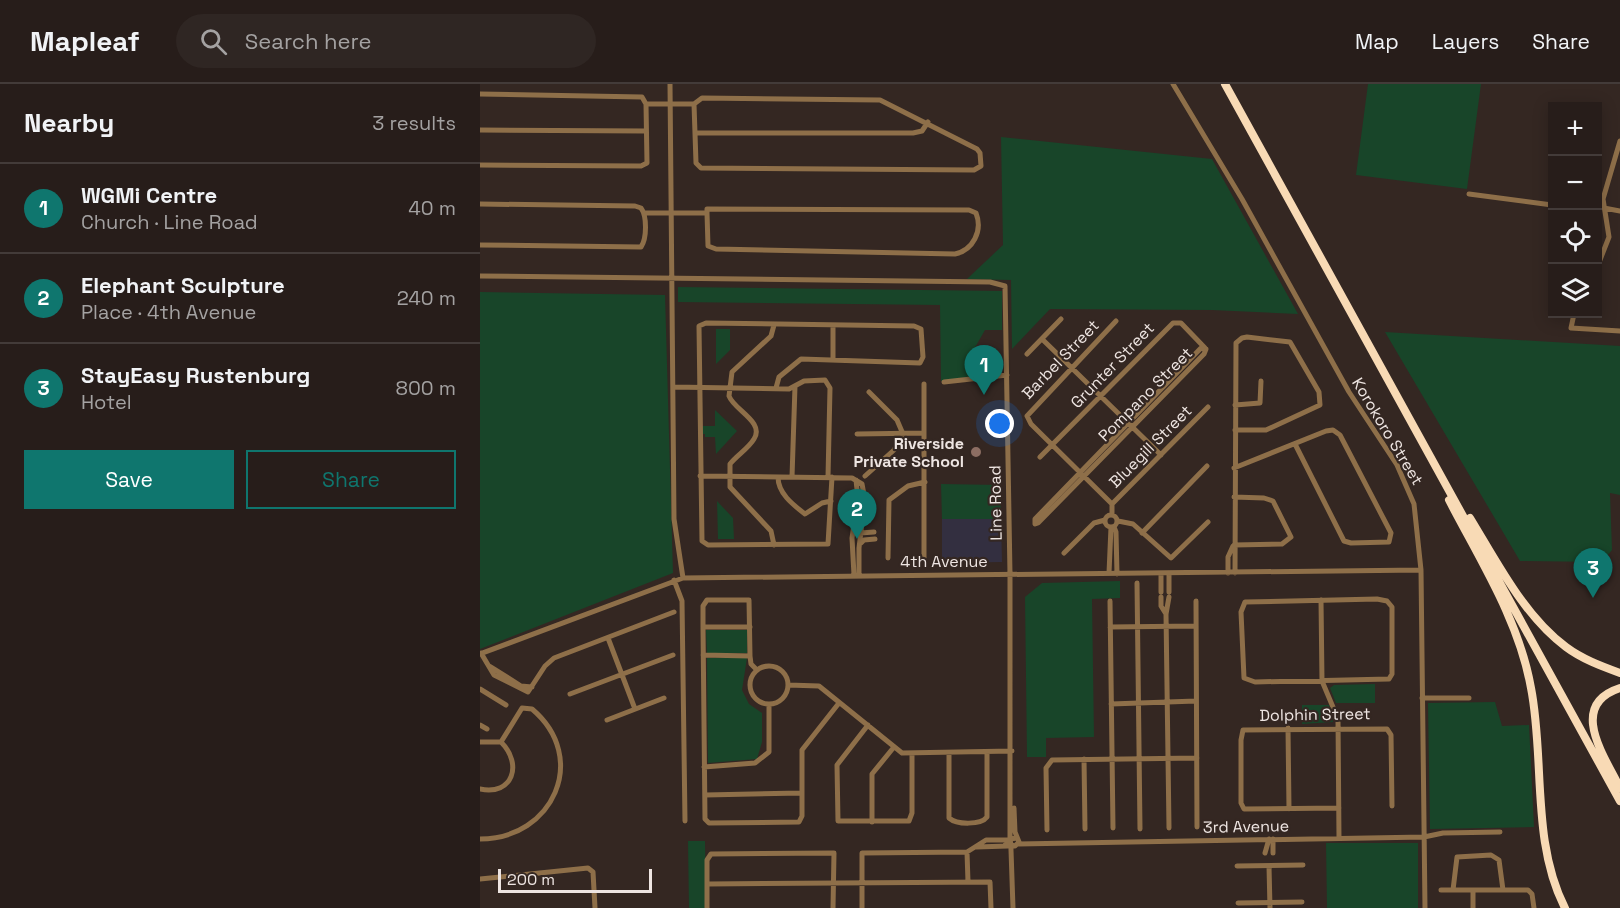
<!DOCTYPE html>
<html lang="en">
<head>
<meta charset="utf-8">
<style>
  :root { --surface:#271d1a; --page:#2f2623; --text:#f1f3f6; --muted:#a4a2a2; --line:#433b39; --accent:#0f766e }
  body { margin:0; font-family:"Space Grotesk",sans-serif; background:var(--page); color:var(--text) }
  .controls { position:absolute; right:18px; top:18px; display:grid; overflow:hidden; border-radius:0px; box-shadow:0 3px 15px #0003 }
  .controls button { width:54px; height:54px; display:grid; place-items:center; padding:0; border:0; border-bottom:2px solid var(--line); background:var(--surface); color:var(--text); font:30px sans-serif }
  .scale { position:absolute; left:18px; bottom:15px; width:154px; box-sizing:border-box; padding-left:6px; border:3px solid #eee5e2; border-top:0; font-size:16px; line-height:21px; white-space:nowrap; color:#eee5e2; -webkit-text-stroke:4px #342722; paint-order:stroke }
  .you { position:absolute; left:520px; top:340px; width:21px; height:21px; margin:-15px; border:4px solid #fff; border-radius:50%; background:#1a73e8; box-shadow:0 0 0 9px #1a73e833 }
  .badge { display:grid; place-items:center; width:39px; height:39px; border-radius:50%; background:var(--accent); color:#fff; font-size:20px; font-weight:700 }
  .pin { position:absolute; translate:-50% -50px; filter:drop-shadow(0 2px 3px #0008) }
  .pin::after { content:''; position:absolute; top:32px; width:21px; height:18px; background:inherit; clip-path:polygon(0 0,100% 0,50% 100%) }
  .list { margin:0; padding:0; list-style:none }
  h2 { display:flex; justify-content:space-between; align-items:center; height:78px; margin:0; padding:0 24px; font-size:26px }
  h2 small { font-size:20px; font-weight:400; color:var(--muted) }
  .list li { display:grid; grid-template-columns:39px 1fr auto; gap:18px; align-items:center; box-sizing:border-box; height:90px; padding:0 24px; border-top:2px solid var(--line) }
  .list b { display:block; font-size:22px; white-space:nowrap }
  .list p { margin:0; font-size:20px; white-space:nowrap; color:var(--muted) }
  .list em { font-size:20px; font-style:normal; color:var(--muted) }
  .actions { display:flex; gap:12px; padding:18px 24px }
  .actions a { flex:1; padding:14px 0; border:2px solid var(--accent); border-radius:0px; text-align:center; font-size:21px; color:var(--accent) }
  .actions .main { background:var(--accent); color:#fff }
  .icon { flex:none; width:33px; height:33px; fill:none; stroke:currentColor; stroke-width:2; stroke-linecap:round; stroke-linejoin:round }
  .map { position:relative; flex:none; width:1140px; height:824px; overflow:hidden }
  header { display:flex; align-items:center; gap:36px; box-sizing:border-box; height:84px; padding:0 30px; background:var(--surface); border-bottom:2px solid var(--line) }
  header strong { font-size:28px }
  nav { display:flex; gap:33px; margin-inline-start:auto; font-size:21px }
  .search { width:420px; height:54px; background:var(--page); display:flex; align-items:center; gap:15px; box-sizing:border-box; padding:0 21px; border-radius:33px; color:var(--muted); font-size:22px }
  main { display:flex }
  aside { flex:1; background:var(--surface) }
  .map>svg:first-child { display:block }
</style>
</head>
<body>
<header>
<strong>Mapleaf</strong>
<div class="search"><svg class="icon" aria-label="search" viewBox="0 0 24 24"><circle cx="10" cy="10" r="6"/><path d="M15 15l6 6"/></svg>Search here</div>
<nav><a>Map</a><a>Layers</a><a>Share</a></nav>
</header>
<main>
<aside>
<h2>Nearby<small>3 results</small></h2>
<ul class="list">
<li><span class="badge">1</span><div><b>WGMi Centre</b><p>Church · Line Road</p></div><em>40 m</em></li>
<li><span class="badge">2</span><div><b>Elephant Sculpture</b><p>Place · 4th Avenue</p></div><em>240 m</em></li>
<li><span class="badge">3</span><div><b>StayEasy Rustenburg</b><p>Hotel</p></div><em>800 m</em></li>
</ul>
<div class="actions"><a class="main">Save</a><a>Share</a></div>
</aside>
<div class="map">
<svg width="1140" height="824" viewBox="0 0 1140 824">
  <rect width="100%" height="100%" fill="#342722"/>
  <!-- commercial -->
  <path fill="#332f40" d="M462,435h59l1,43 -60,1z"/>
  <!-- green -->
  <path fill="#184529" d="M888,0h113l-14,105 -111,-14z
    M521,53l211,22 86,155 -86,-4 -162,-1 -38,40 -1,-69 -44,-1 36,-34z
    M198,203l324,4v39h-17l-16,28v19l-28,4 -1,-76 -262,-3z
    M0,208l185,3 8,278 -193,76z
    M236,245h14v21l-14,14z
    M905,248l235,14v149l-10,-2 2,57 -10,12 -82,-1z
    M235,326l22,21 -21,23 -1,-17h-10v-3h-4v-8h14z
    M461,400l59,1 1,34h-59z
    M237,417l16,17 1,21h-16z
    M640,497v17l-28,1 2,138 -48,1v19h-19l-2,-160 17,-14z
    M226,546h41v23h-40z
    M227,574h40l-5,32 7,14 13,9v29l-5,17 -49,4z
    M895,600v19h-39l-6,-15 4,-3z
    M1015,618l7,24 27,-1 5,102 -104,2 -2,-126z
    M822,621h27l4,17 -31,2z
    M208,757h17l1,67h-17z
    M846,759h92v65h-91z"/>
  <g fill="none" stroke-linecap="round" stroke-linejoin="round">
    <!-- minor -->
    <path stroke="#8e6f49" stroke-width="5" d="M190,0l4,435 9,59
      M693,0l69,115 107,193 48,73 17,39 7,66 4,338
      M0,10l162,3 4,7 1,59 -6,3 -161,-1
      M222,14l178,2 97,49 3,4 1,13 -7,4 -273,-2 -5,-5 -2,-59z
      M166,20h48
      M0,46l166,1
      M215,49h218l9,-2 6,-9
      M989,110l83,11
      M0,120l155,2 6,2c6,8 6,30 0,39l-161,-2
      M1124,124l16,3
      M165,129h62v-4l262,1 7,3c7,18 -3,37 -21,41l-239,-5 -8,-3 -1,-33
      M1118,181l11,-28 -6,-38 17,-58
      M0,192l510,6 15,4 5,288v265
      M1094,230l-3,14 49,3
      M294,241l-3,11 -39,36 -3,24c5,14 36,26 25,43 -6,10 -17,16 -24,25v23l41,44 3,14
      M562,255l119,116
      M721,264l5,1 -2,5 -166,169 -3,1v-5z
      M547,270l34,-35
      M353,275v-34
      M464,298l63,-7
      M444,300v174
      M193,303l116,2 15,-8 21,-1 5,8 -2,89
      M296,304l3,-11 22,-18 119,4 3,-6 -2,-28 -7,-3 -208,-3 -7,3 3,215 6,4 120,-1 4,-67
      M755,321l25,-2 1,-22
      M377,350l67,-1
      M560,373l133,-134h8l24,25
      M754,384l92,-37 7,-1 7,5 51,98 -2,9 -38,1 -7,-2 -49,-97
      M220,392l152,2 10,6 3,16
      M385,392l29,-26 9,-16 -6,-14 -28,-28
      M298,393c0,16 14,27 27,37l17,-11 9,-2
      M312,393l3,-91
      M376,396l2,19
      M754,413l30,1 9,3 18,36 -9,7 -48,1
      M632,420l96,-97
      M632,430v-10l-81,-80 -4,-8 89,-95
      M625 437a6 6 0 1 1 12 0a6 6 0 1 1-12 0Z
      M638,437l15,3 38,34 37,-36
      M634,443l2,5 1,42
      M380,449l14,-1
      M662,449l65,-67
      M381,459l3,-3 11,-1
      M584,469l30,-30 11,-3
      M408,474l1,-58 19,-14 17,-4
      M629,489l2,-46
      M748,489v-16l5,-11
      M755,489l1,-230 6,-5 5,-1 43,5 29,50 1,13 -54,25h-31
      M681,490v18
      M374,491l-2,-37 5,-34
      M379,491v-27l5,-42
      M194,496l8,21 3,220
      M657,499l3,246
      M689,508v-18
      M681,513v9l5,8
      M897,515l10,2 5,6v67l-3,5 -134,3 -11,-4 -3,-66 4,-10z
      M841,516l1,81 16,38 1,119
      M630,517l3,227
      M716,517l1,226
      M223,543h47
      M630,543l86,-1
      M128,554l27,71
      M1,569l13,22 34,17 17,-26 9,-8 120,-46
      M0,570l203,-76 738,-8
      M223,571l47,1 1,8 6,6
      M270,572l-1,-56h-42l-4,6v21l2,192 4,4 90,-1 3,-6v-66l37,-47
      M270 601a19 19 0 1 1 38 0a19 19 0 1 1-38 0Z
      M11,583l30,19 11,1
      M308,601l31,1 83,67 110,-2
      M0,605l26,16
      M90,610l103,-39
      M942,614h47
      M631,620l85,-3
      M127,636l57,-22
      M0,641l7,4
      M388,641l-31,40 1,56h71l3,-8v-59
      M808,644l1,81
      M0,658h21c22,22 12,54 -21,47
      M469,670v64c8,7 32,7 38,-1v-64
      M604,675l1,70
      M224,683l51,-4 14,-11v-48
      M225,711l96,-2
      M534,724l1,24 4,10 -4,4 -4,-1 -1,-6 7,-1
      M859,724l-95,1 -3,-6v-63l2,-10 144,-1 4,6 1,71
      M392,738v-48l22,-27
      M689,744l-3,-214 3,-17
      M567,746l-1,-62 6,-8 145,-2
      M0,755c73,0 110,-81 52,-130l-10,-1 -21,34
      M793,755v14
      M538,760l406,-7 19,-4 57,-1
      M525,761h6v5l2,58
      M496,763l32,-1
      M487,768l1,30
      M785,769l4,-14
      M757,782l66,-1
      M789,782l1,42
      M0,795l108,-11 5,4 2,36
      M228,800l282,-2 1,26
      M961,806h62l-4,-30 -8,-5 -34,2 -4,33
      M1023,806h25l4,4 2,14
      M758,819l64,-1
      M227,824v-48l4,-6 123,-1 -1,55
      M382,824v-55l105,-1 19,-12h24
      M993,824v-18"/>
    <!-- highway -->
    <path stroke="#f8dab5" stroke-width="8" d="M745,0l395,717
      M969,416c31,60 70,120 82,188 14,71 0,154 34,220
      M990,434c27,44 54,98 96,129 16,12 35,19 54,26
      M1140,604c-53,17 -15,69 0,100"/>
  </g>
  <!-- markers -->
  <circle fill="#8d6e63" stroke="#342722" stroke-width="2" cx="496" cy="368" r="6"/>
  <g text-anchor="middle" stroke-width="4.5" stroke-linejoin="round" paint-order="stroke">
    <!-- street labels -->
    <g font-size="16" fill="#eee5e2" stroke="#342722">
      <text transform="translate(580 275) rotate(-46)" y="6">Barbel Street</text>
      <text transform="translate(632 281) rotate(-46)" y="6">Grunter Street</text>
      <text transform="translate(665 310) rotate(-45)" y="6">Pompano Street</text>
      <text transform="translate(908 347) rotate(59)" y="6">Korokoro Street</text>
      <text transform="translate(670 362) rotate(-45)" y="6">Bluegill Street</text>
      <text transform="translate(515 419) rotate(-91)" y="6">Line Road</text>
      <text x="464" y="483">4th Avenue</text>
      <text transform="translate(835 630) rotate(-1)" y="6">Dolphin Street</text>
      <text transform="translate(766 742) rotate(-1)" y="6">3rd Avenue</text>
    </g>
    <!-- poi labels -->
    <g font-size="16" font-weight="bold" fill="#eee5e2" stroke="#342722" text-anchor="end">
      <text x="484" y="365">Riverside<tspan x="484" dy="18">Private School</tspan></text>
    </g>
  </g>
</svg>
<div class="controls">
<button>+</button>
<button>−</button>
<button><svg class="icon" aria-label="locate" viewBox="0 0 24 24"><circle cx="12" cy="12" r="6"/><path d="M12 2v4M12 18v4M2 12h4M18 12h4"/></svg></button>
<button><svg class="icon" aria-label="layers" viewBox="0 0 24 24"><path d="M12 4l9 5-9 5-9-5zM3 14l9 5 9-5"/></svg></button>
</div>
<div class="scale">200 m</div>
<div class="you"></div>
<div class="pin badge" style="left:504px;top:311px">1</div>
<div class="pin badge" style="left:377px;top:455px">2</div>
<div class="pin badge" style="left:1113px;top:514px">3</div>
</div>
</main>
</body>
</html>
